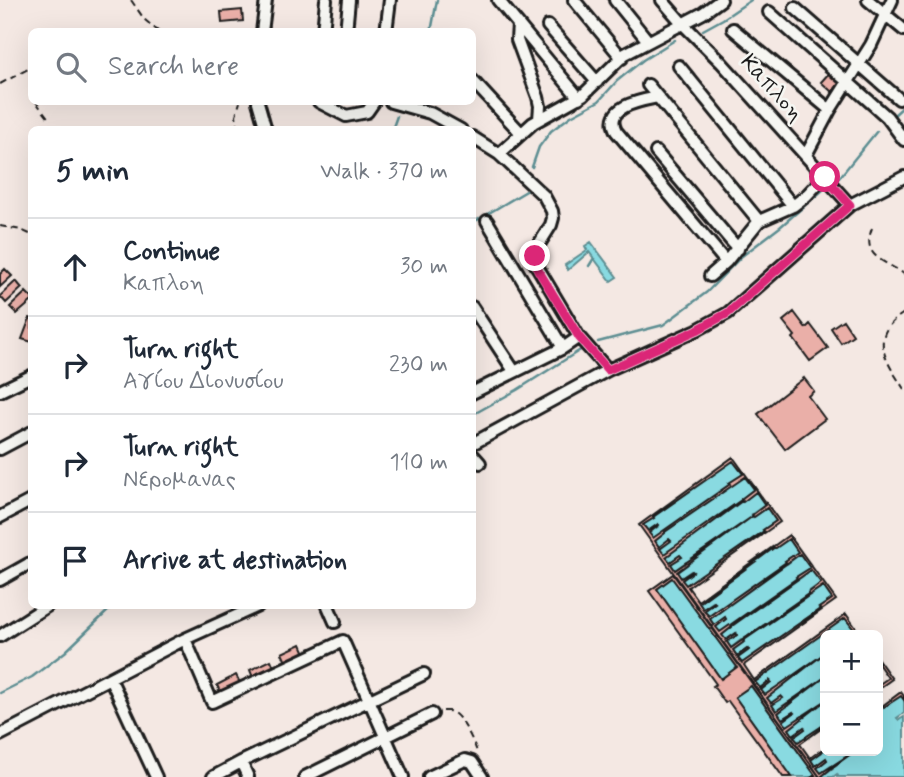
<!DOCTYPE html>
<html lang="en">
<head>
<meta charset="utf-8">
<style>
  :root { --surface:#fff; --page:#f6f6f7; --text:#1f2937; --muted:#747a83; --line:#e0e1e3 }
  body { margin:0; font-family:Mynerve,sans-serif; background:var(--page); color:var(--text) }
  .controls { position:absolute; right:21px; bottom:21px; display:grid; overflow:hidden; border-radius:10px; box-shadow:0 7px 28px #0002 }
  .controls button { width:63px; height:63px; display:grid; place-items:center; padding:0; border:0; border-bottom:2px solid var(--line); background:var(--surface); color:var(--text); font:35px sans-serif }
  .stop { position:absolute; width:21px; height:21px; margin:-16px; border:5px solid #db2777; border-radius:50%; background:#fff }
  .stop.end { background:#db2777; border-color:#fff; box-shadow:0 2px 7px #0008 }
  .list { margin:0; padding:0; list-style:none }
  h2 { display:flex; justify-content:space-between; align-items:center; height:91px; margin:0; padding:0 28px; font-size:30px }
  h2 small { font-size:23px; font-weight:400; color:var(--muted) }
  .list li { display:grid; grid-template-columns:46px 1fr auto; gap:21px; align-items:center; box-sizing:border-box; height:98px; padding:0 28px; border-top:2px solid var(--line) }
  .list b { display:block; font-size:26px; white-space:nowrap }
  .list p { margin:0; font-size:23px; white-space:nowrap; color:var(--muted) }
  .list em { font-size:23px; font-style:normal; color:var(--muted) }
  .icon { flex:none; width:38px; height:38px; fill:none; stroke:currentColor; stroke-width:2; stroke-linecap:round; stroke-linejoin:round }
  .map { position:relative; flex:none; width:904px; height:777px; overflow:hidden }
  .search { position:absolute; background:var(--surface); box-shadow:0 7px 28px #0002; left:28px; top:28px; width:448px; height:77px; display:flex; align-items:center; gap:18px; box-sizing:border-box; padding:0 24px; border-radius:10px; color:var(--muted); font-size:26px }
  .panel { position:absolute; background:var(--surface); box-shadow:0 7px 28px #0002; left:28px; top:126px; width:448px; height:483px; border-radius:10px }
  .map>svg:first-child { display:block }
</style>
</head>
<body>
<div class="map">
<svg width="904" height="777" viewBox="0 0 904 777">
  <rect width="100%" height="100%" fill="#f4e8e3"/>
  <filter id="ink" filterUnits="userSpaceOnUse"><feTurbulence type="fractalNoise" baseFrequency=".0143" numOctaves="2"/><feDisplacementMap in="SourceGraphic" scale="14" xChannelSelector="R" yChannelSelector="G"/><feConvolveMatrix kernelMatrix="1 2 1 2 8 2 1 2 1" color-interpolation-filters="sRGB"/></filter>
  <g filter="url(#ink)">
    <!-- water -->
    <path fill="#89dae1" stroke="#5d8e92" stroke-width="2" d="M591,242l26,35 -6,4 -22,-29 -21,18 -3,-5 22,-15 -2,-4z
      M733,461l10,13 -13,9 15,-6 9,12 -13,10v1l15,-8 9,13 -13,9 1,2 1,1 13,-9 9,13 -13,9 1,1 -78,54 -4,-5 11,-8 -2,-1 -10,7 -4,-6 10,-7v-2l-1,-1 -11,8 -4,-6 10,-8 -1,-1 -10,7 -4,-5 10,-10h-2l-10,7 -4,-5 9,-9 -10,7 -4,-6 10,-8v-1l-12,6 -4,-5 10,-7 -1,-2 -10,7 -5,-6 10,-8z
      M789,539l9,13 -12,9v2l1,1 13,-10 10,14 -13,9v1l2,1 12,-9 10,13 -13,9v2l15,-8 9,13 -13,9 1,1 -78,54 -4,-5 10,-7v-2l-11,7 -4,-6 10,-7v-2l-2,-1 -10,8 -4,-6 10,-7v-2l-11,7 -4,-5 10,-8 -1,-2h-1l-10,7 -4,-5 10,-8 -1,-1 -11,7 -4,-6 11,-8 -2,-2 -10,7 -5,-5 11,-8 -2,-1 -10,7 -4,-6 76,-56z
      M672,578l65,89 -16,12 -64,-90z
      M845,618l10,13 -7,4h-23v89l-27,18 -4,-5 11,-8 -1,-1 -11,7 -4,-6 10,-8v-1l-12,6 -4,-5 10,-7v-2l-11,7 -4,-6 10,-7v-2l-1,-1 -11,8 -4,-6 10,-8 -1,-1 -10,7 -4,-5 10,-10h-2l-10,7 -4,-5 10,-8 -1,-1 -10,7 -5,-6 11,-9z
      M751,686l64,89 -3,2h-20l-57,-80z
      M901,696l3,4v13l-7,5 2,2 5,-3v60h-68l2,-1 -1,-2 -4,3h-10l-1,-1 11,-8 -1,-2h-1l-10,7 -4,-5 10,-8 -1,-1 -11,7 -4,-6 14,-12v3h53v-40z"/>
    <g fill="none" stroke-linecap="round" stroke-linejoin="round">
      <!-- stream -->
      <path stroke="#5d8e92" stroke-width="2.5" d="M703,30l20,-11 28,-19
        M431,32l6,-32
        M894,115l10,-9
        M392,130l5,-14
        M532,167l7,-20 12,-16 20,-15 28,-15 18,-20 26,-21 32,-20
        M839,178l38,-47
        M472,223l56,-33
        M589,266l5,-8
        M598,342l65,-17 44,-33 35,-36 38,-29 44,-38
        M472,415l45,-25 65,-41
        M0,693l32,-16 33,-25 48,-46"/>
    </g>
    <!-- building -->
    <path fill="#eaafa8" stroke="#1c1c1c" stroke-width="2" fill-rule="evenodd" d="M242,10l1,11 -21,2 -1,-11z
      M830,72l11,10 -9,10 -11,-10z
      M5,269l7,7 -12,11v-13z
      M16,281l6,7 -16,15 -6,-7z
      M26,292l6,6v3l-15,13 -7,-7z
      M794,312l12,16 4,-4 18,24 -18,13 -17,-23 2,-2 -12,-15z
      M30,318l2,1v23l-10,-3z
      M843,320l10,15 -12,8 -10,-15z
      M804,378l10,13 -6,5 17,23 -40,30 -27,-35z
      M733,457l47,65 -92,65 10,14 91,-66 47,65 -92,65 10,15 92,-66 15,21 -4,-2 -3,2h-6l7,-4 -10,-13 -90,64 5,6 10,-8 1,2 -10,8 4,5 60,-42 -58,45 4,5 10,-7 2,2 -11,7 4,6 49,-34 -47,36 4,6 11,-7 1,1 -11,8 4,5 38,-25 -36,28 4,6 11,-8 1,2 -11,8 4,5 27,-18v2l-25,18 10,14 15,-11 -3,5 -11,8 4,6 11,-8 1,2 -10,8 4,5 34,-22 -22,16 -11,9 1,1h-3l-181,-252zM733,461l10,13 -14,9 1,1 -77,54 -4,-5 10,-8 -1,-1 -10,7 -5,-6 11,-7 -1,-1zM745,477l9,12 -13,10v1l-77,54 -4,-5 11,-8 -2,-2 -10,8 -4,-6 10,-8v-1zM756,492l9,13 -13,10 1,1 -78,54 -4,-6 11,-7 -2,-2 -10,7 -4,-5 76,-56 1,1zM767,508l9,13 -13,9 1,1 -78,54 -4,-5 11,-8 -1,-1 -11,7 -4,-6 76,-56 1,1zM789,539l9,13 -13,9 1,1 -77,54 -5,-5 11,-8 -1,-1 -11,7 -4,-6 76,-56 1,1zM800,554l10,14 -14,9 1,1 -77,54 -4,-5 10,-8 -1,-2 -11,8 -4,-6zM811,570l10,13 -13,10v1l-77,54 -4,-6 10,-7 -1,-2 -10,7 -4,-5 10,-8v-1zM823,586l9,13 -13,9 1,1 -78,54 -4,-5 11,-8 -2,-1 -10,7 -4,-6 11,-8 -1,-1z
      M673,574l146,202 -2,1h-5l3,-2 -64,-89 -16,11 57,80h-9l-55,-76 -3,2 -12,-17 3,-2 -67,-93zM672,578l65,89 -16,12 -64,-90z
      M301,644l4,9 -19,9 -4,-9z
      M878,659l14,20 -14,10v-4l10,-7 -9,-13h-1z
      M271,660l4,9 -21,11 -4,-10z
      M236,675l5,10 -20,9 -4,-9z
      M901,692l3,4v4l-3,-4 -23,15v-2z"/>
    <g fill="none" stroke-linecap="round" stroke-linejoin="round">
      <defs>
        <path id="minor" d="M498,0l81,98
          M574,0l48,58
          M615,0l33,41
          M662,0l21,24 38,38 129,143
          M868,0l36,30
          M795,8l104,91
          M769,12l118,105 17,23
          M518,24l-1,16 21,57 2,9 -1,13
          M548,26l49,56
          M733,29l97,81
          M262,32l4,-32
          M323,32l3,-32
          M346,32l3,-32
          M386,32l4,-32
          M679,66l114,140 13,-10 19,-20
          M472,80l49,53
          M648,85l111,136
          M658,97c-15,3 -55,9 -42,34l110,131
          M258,102l8,28
          M319,102l27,14 21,-4 7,-10
          M391,102l39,11 31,17
          M472,137l27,17 45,42 8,15 1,7 -2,7 -15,24 -1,14 44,74 29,33
          M656,152l82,97
          M499,154l34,-31 50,-28 42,-41 78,-41 18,-13
          M806,155l24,-45 41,-65 21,-45
          M487,221l76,127
          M710,276l16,-14 33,-41 34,-15
          M472,307l42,64
          M0,391l31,-15
          M472,393l91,-45 16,-11
          M472,444l136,-74 89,-40 31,-17 122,-108 54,-28
          M0,449l32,-17
          M472,454l8,9
          M0,517l32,-17
          M0,580l32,-18
          M328,606l7,16
          M0,636l47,-30
          M185,639l27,63 131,-61 60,136
          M110,678l46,99
          M0,735l185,-96 73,-33
          M241,762l7,15
          M213,777l28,-15 183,-88
          M305,777l127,-63
          M429,777l36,-17 7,2 10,15"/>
      </defs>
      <!-- minor casing -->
      <use href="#minor" stroke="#1c1c1c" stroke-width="16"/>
      <!-- path -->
      <path stroke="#1c1c1c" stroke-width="2" stroke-dasharray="7 5" stroke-linecap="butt" d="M131,0l13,19 15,13
        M32,81v11
        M0,84l32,-17
        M36,102l14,18
        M238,130l-2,-15 4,-13
        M0,226l21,4 11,5
        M872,228c-11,30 13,32 32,46
        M904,313c-37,23 -18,48 0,76
        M443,711c6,0 6,-1 12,3 8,6 19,28 22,38"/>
      <!-- minor -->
      <use href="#minor" stroke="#f6f6f2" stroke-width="10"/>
    </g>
  </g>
  <g fill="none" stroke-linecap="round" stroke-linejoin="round" filter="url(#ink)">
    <!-- route -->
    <path stroke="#db2777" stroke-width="9" d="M535,256l3,14 41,67 29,33 89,-40 31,-17 122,-108 -25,-28"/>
  </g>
  <g text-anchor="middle" stroke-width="5" stroke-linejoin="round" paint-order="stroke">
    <!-- street labels -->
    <g font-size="23" fill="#1c1c1c" stroke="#f6f6f2">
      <text transform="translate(773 87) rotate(48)" y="8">Καπλοη</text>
    </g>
  </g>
</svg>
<div class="controls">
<button>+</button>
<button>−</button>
</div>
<div class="stop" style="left:825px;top:177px"></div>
<div class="stop end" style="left:535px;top:256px"></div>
<div class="search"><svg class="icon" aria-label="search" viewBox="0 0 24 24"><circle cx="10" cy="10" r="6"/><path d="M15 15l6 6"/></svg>Search here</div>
<section class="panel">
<h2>5 min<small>Walk · 370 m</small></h2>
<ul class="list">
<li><svg class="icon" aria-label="ahead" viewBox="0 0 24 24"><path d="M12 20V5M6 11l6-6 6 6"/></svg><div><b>Continue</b><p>Καπλοη</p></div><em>30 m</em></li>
<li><svg class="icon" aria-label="right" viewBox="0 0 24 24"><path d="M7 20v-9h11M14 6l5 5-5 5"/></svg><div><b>Turn right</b><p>Αγίου Διονυσίου</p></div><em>230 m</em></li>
<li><svg class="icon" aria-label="right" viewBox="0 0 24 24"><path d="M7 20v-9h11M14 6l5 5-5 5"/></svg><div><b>Turn right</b><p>Νερομανας</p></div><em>110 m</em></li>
<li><svg class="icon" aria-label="arrive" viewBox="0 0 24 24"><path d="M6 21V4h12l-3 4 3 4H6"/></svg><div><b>Arrive at destination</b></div></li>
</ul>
</section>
</div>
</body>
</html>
